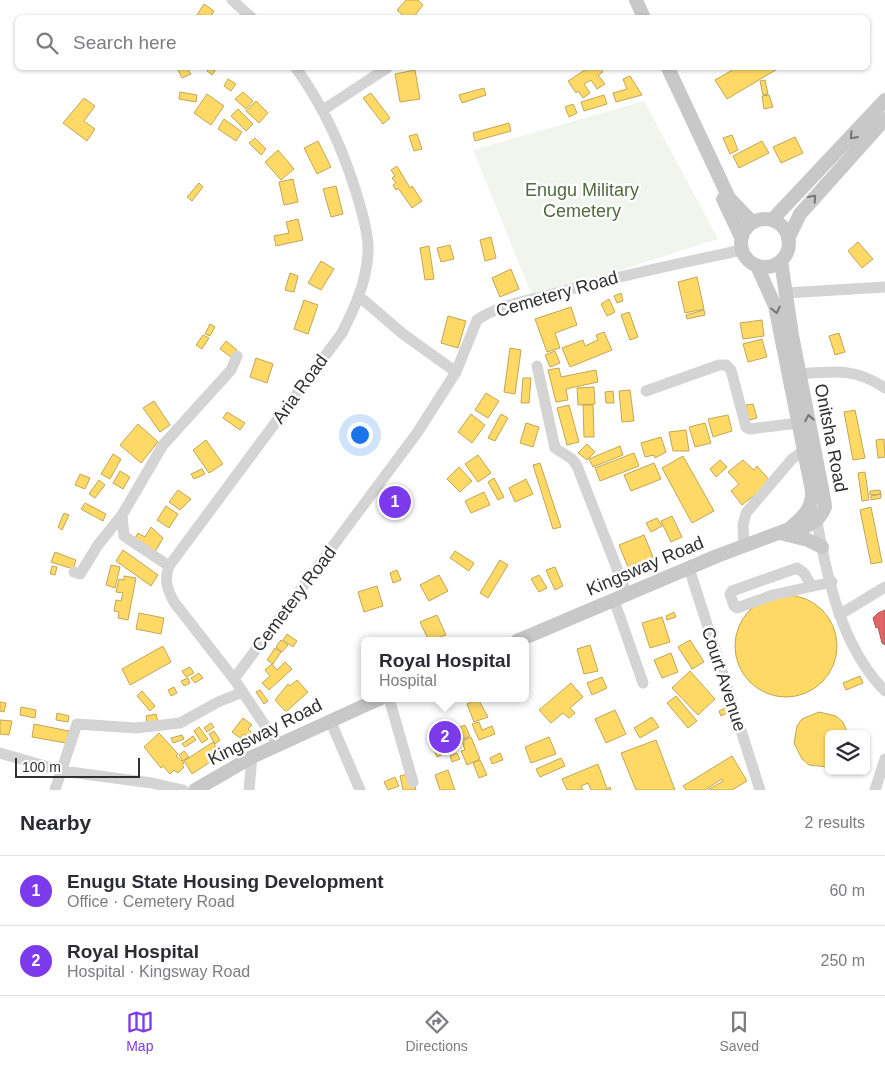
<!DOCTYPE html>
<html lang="en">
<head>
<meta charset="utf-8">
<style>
  :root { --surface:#fff; --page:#f2f2f3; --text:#2b2b33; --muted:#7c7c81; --line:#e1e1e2; --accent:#7c3aed }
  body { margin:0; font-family:Arial,sans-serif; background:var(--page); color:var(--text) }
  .controls { position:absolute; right:15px; bottom:15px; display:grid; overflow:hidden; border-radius:8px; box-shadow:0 1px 4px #0004 }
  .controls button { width:45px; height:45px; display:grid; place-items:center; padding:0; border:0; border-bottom:1px solid var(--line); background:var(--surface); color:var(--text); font:25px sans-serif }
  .scale { position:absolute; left:15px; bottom:12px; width:125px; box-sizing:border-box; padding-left:5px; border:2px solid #303030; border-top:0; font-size:14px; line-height:18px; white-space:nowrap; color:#303030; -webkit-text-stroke:4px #fff; paint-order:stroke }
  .you { position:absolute; left:359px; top:434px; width:18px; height:18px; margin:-12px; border:4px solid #fff; border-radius:50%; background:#1a73e8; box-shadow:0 0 0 8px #1a73e833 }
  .badge { display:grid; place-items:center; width:32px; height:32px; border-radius:50%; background:var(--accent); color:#fff; font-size:16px; font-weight:700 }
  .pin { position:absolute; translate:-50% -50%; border:2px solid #fff; box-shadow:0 1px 5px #0006 }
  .popup { position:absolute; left:361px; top:637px; width:168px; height:65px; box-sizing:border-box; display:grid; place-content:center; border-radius:8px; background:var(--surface); filter:drop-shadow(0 1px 4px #0005); font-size:16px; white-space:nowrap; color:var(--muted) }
  .popup b { font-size:19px; color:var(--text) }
  .popup::after { content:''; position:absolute; left:50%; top:100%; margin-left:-10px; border:10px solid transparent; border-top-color:var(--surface) }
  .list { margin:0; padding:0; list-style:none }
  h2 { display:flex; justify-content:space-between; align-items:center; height:65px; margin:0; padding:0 20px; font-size:21px }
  h2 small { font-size:16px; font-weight:400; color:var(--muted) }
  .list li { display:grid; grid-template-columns:32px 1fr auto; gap:15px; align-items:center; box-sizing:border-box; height:70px; padding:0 20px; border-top:1px solid var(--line) }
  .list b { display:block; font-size:19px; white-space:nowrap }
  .list p { margin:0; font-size:16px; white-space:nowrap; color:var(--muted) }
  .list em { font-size:16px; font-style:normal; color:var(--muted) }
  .icon { flex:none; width:28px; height:28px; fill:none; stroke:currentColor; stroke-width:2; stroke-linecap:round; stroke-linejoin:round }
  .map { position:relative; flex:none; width:885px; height:790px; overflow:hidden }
  .search { position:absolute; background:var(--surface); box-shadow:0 1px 4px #0004; left:15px; right:15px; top:15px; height:55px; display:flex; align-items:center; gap:12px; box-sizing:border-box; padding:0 18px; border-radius:8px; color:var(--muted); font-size:19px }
  .sheet { height:205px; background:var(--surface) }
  nav { display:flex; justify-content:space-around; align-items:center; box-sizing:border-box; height:70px; border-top:1px solid var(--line); background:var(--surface); font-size:14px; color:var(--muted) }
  nav a { display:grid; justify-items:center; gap:2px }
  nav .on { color:var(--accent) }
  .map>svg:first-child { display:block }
</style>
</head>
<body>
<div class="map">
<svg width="885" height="790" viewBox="0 0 885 790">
  <rect width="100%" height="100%" fill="#fff"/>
  <!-- green -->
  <path fill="#f1f5ed" d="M644,101l74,138 -185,59 -60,-148z"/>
  <!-- homes -->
  <path fill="#ffd966" stroke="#c1a656" d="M406,0h12l5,5 -10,13h-7l-9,-8z
    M204,4l10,7 -4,7h-15z
    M183,68h4l4,6 -9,4 -4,-8z
    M209,68h8l-5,7 -5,-4z
    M588,68h12l3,4 -5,3 7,9 -8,5 -6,-9 -7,4 6,9 -7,5 -5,-7 -2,2 -8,-12z
    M736,68h43l-52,31 -12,-19z
    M415,70l5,29 -20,3 -5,-28z
    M630,76l12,19 -26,7 -3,-9 14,-4 -4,-10z
    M228,79l8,5 -5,7 -7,-5z
    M765,80l3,14 -5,1 -3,-14z
    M484,88l2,7 -24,8 -3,-8z
    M180,92l17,3 -1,7 -17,-3z
    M243,92l10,9 -7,8 -11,-10z
    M371,93l19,25 -7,6 -20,-26z
    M207,94l17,12 -13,19 -17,-12z
    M604,95l3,9 -23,7 -3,-9z
    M769,95l4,12 -9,2 -2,-13z
    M84,98l11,8 -11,15 11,8 -8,12 -24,-18z
    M256,101l12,12 -9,10 -13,-12z
    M573,104l4,9 -8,4 -4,-10z
    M238,109l15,15 -7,7 -15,-15z
    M224,119l18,13 -6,9 -18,-12z
    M509,123l2,8 -36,10 -2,-8z
    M417,134l5,15 -8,2 -5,-15z
    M732,135l6,15 -8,4 -7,-16z
    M795,137l8,16 -22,10 -8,-16z
    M255,138l11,11 -5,6 -12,-12z
    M318,141l13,26 -14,7 -13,-26z
    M762,141l7,12 -30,15 -6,-12z
    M278,150l16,19 -13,11 -16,-18z
    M397,166l13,22 2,-2 10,15 -10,7 -14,-20 -2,2 -3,-5 3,-2 -4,-5 3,-2 -4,-6z
    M293,179l5,23 -14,3 -5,-23z
    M199,183l4,4 -11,14 -5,-4z
    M336,186l7,28 -12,3 -8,-28z
    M298,219l5,21 -27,6 -2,-10 15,-3 -3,-11z
    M491,237l5,21 -11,3 -5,-21z
    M858,242l15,17 -11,9 -14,-17z
    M450,245l4,14 -13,3 -4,-14z
    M429,246l5,33 -9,1 -5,-32z
    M321,261l13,8 -13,21 -13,-7z
    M511,269l8,20 -19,8 -8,-19z
    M290,273l8,3 -4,16 -9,-2z
    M697,277l7,32 -19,4 -7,-31z
    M621,293l2,8 -6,2 -3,-7z
    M609,299l6,13 -8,4 -6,-12z
    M304,300l14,5 -10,29 -14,-5z
    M571,307l6,18 -22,8 5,15 -13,4 -12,-33z
    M704,310l1,5 -18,4 -1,-4z
    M629,312l9,25 -8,3 -9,-25z
    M448,316l18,5 -8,27 -17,-5z
    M762,320l2,16 -21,3 -3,-16z
    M210,324l5,3 -5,9 -5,-2z
    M604,332l8,18 -42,17 -8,-19 21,-8 2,6 13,-6 -2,-5z
    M839,333l6,19 -10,3 -6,-19z
    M203,335l6,3 -7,11 -6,-4z
    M762,339l5,18 -19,5 -5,-18z
    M226,341l11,9 -6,7 -11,-8z
    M510,348l11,2 -6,44 -11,-2z
    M555,351l5,12 -10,4 -5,-12z
    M256,358l17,6 -6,19 -17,-6z
    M559,368l2,9 35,-7 2,12 -32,7 2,11 -12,2 -8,-32z
    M523,378h8l-2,25h-8z
    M594,387l1,17 -17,1 -1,-17z
    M630,390l4,31 -12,1 -3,-31z
    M613,391l1,12h-8l-1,-11z
    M486,393l13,8 -11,17 -13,-8z
    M154,401l16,24 -10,7 -17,-24z
    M753,404l4,14 -8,2 -3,-15z
    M569,405l10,37 -12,3 -10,-37z
    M583,405h10l1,32h-10z
    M855,410l10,48 -12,2 -9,-48z
    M227,412l18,11 -5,7 -17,-12z
    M471,414l14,11 -13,18 -14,-11z
    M501,414l7,4 -13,23 -7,-3z
    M728,415l4,16 -19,6 -5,-18z
    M526,423l13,4 -6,20 -13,-4z
    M705,423l6,20 -16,4 -6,-20z
    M138,424l20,18 -17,21 -21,-18z
    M686,430l3,21h-16l-4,-19z
    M661,437l5,15 -11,6 -1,-3 -9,2 -4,-14z
    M884,439l1,18 -7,1 -2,-18z
    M206,440l17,24 -14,9 -16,-23z
    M587,444l8,8 -8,8 -9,-7z
    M620,446l3,9 -30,12 -4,-8z
    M634,453l5,13 -39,15 -5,-13z
    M113,454l8,5 -11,20 -9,-5z
    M478,455l13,18 -13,9 -13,-18z
    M683,456l31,55 -22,12 -30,-55z
    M720,460l7,7 -11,10 -6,-8z
    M743,460l11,10 3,-4 14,16 -29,23 -11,-14 8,-7 -11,-12z
    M540,463l21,64 -8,2 -20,-64z
    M654,463l7,16 -30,12 -7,-16z
    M459,467l13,14 -12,11 -13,-13z
    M202,469l3,5 -11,5 -3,-5z
    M120,471l10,6 -7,12 -10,-6z
    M865,472l4,28 -7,1 -4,-28z
    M80,474l10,4 -5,11 -10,-4z
    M494,478l10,19 -6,3 -10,-18z
    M526,479l7,15 -18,8 -6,-14z
    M99,480l6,5 -10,13 -6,-4z
    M178,490l13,9 -11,11 -11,-8z
    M880,490l1,4 -11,1v-4z
    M484,492l6,13 -19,8 -6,-12z
    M881,494v4l-10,2v-4z
    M85,503l21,11 -3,7 -22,-12z
    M166,506l12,8 -9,14 -12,-8z
    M871,507l11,55 -11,2 -11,-54z
    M64,513l5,2 -7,15 -4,-3z
    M672,516l10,21 -11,5 -10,-21z
    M657,518l5,8 -11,6 -5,-9z
    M151,527l12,11 -8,14 -21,-12 4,-7 7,4z
    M644,535l9,22 -25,10 -9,-22z
    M123,550l35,25 -7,11 -35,-25z
    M455,551l19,12 -5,8 -19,-13z
    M55,552l21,8 -3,9 -22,-7z
    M500,560l8,5 -20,33 -8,-5z
    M111,565l9,2 -5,21 -9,-3z
    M52,566l5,1 -2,8 -5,-1z
    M555,567l8,19 -8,4 -9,-20z
    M397,570l4,10 -8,3 -3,-10z
    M439,575l9,16 -19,10 -9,-16z
    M539,575l8,13 -8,4 -8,-13z
    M124,576l12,2 -8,42 -10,-2 1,-6 -5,-1 2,-11 5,1 2,-8 -7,-1 3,-13 5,1z
    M377,586l6,20 -19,6 -6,-20z
    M735 646a51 51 0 1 1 102 0a51 51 0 1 1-102 0Z
    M674,612l2,5 -9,3 -1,-4z
    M139,613l25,5 -3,16 -25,-5z
    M437,615l9,20 -17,6 -9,-19z
    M662,617l8,25 -20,6 -8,-25z
    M287,634l10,7 -4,6 -10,-7z
    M281,640l7,5 -6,7 -6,-5z
    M690,640l14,22 -12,7 -14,-22z
    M590,645l8,26 -14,3 -7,-25z
    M163,646l8,16 -41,23 -8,-16z
    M275,648l6,4 -8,12 -6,-4z
    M671,653l7,19 -16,6 -8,-18z
    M285,662l7,7 -23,21 -7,-7 8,-7 -5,-6 7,-6 5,6z
    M190,667l4,6 -8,4 -4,-6z
    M690,671l25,28 -17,16 -26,-27z
    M199,673l4,5 -8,5 -4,-5z
    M860,676l3,7 -17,7 -3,-7z
    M602,677l5,11 -15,7 -5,-12z
    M188,678l2,5 -6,3 -3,-5z
    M297,680l11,12 -22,20 -11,-12 13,-16 2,2z
    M571,683l12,14 -13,11 5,5 -6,5 -6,-5 -12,10 -12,-13z
    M174,687l3,6 -6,3 -3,-6z
    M260,690l8,11 -4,3 -8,-12z
    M142,691l13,15 -5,5 -13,-15z
    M676,696l21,25 -9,7 -21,-25z
    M478,699l10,18 -14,5 -7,-18z
    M0,702l6,1 -2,9 -4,-1z
    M21,707l15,3 -1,8 -15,-3z
    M727,707l2,5 -8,4 -2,-5z
    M615,710l11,24 -20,9 -11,-24z
    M819,712l17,4 7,6 5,12h-19l-1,33 -19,-2 -7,-6 -8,-16 3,-17 5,-7z
    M57,713l12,3 -1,6 -12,-2z
    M156,714l2,8 -11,2 -1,-8z
    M652,717l7,10 -19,11 -6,-10z
    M243,718l9,7 -4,4 4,4 -4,5 -5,-4 -3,4 -8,-6z
    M0,720l12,1 -3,14 -9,-1z
    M479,722l3,8 10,-4 3,8 -16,6 -7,-16z
    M211,723l3,4 -7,5 -3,-4z
    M34,724l35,7 -3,12 -34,-6z
    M465,725l5,11 -7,3 -5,-11z
    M199,727l9,12 -6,4 -8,-12z
    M214,731l6,9 -5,4 -6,-10z
    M159,733l19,21 -2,2 8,7 -2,2 2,2 -6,6 -4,-3 -4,4 -7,-8 -2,2 -17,-21z
    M454,733l6,14 -23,10 -6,-14z
    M182,735l2,4 -11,4 -2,-5z
    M193,736l3,4 -11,7 -3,-3z
    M471,737l9,22 -13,6 -6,-14 4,-1 -3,-9z
    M549,737l7,17 -25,9 -6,-16z
    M656,740l19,50h-39l-15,-37z
    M213,742l8,13 -29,19 -8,-13z
    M184,751l5,6 -6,4 -4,-6z
    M457,753l3,6 -8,3 -2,-6z
    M500,753l3,7 -11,4 -2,-6z
    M732,756l15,25 -15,9h-24l15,-9 -1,-2 -17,11h-19l-3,-4z
    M561,758l4,8 -25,11 -4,-8z
    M480,760l7,15 -8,3 -6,-15z
    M598,764l9,25 3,-2 1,3h-20l-3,-7 -7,3 2,4h-16l-5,-11z
    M448,770l7,20h-15l-5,-15z
    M408,774l6,10 2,6h-13l-3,-14z
    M395,777l4,9 -11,4 -4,-8z"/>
  <!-- shops -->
  <path fill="#e06666" stroke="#ab5656" d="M885,610v35l-3,-2 -4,-16 -2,1 -3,-10 5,-5z"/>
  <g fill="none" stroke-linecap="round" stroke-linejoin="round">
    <!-- minor -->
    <path stroke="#d4d4d4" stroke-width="11" d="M232,0l20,18
      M323,110l64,-42
      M786,293l99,-6
      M360,297l43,37 53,38
      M537,366l18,82 17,11 5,7 50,128
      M800,374c35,-3 55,-6 85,14
      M646,391l73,-26h7l5,5 15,57 4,2 49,-6
      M815,512c12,63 24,132 70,179
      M744,546l-1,-21 3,-12 46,-54 13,-9
      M169,566l-45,-30 -2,-21 41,-70 68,-75 6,-14
      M689,568l71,222
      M74,572l6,2 18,-29 24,-30
      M811,585l-7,-12 -7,-5 -65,23 -2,3 4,12 3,2 36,-13 59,-13
      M614,600l29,83
      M839,615l46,-28
      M234,679l183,-246 39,-61 21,-52c20,-14 49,-19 72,-25 64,-18 128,-31 193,-45
      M389,698l24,84
      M330,720l30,70
      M278,745l-44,-66 -60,-77c-7,-13 -10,-22 -5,-36l173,-233c13,-26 24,-50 26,-79 1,-15 -3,-31 -7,-45 -14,-51 -34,-98 -65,-141
      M0,753l62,18 90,12 31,7
      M55,790l22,-66 59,4 44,-5 38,-21 25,-10
      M249,790l3,-33
      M875,790l10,-31"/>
    <!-- major -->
    <path stroke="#c8c8c8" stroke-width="14" d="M636,0l8,18
      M668,68l61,130 23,24
      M723,199l18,38
      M741 243a24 24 0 1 1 48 0a24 24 0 1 1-48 0Z
      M772,220l113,-120
      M788,239l12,-25 85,-95
      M757,266l18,40 37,185c1,18 -10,27 -23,38
      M784,534l24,6 14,7
      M517,641l200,-85 72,-27 16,-2 12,-7 5,-7 3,-6 -1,-8 -32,-164 -11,-74
      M195,790l57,-33 129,-59"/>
  </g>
  <!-- one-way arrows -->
  <defs><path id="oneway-chevron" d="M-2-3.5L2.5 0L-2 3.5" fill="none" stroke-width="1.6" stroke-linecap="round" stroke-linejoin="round" transform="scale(1.25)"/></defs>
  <g stroke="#747474">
    <use href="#oneway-chevron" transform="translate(853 136) rotate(132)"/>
    <use href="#oneway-chevron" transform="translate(813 198) rotate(-49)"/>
    <use href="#oneway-chevron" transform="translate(776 310) rotate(78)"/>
    <use href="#oneway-chevron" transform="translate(809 418) rotate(-100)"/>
  </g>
  <g text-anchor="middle" stroke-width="5" stroke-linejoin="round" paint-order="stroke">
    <!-- park labels -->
    <g font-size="18" fill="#4f6a3f" stroke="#fff">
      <text x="582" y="196">Enugu Military<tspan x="582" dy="21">Cemetery</tspan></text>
    </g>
    <!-- street labels -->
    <g font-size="18" fill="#303030" stroke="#fff">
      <text transform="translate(557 294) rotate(-16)" y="6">Cemetery Road</text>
      <text transform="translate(300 389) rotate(-54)" y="6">Aria Road</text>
      <text transform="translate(831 438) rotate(79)" y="6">Onitsha Road</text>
      <text transform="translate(645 566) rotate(-23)" y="6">Kingsway Road</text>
      <text transform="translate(294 599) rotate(-53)" y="6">Cemetery Road</text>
      <text transform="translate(724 679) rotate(72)" y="6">Court Avenue</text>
      <text transform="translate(265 732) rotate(-27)" y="6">Kingsway Road</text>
    </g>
  </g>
</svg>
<div class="controls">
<button><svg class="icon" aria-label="layers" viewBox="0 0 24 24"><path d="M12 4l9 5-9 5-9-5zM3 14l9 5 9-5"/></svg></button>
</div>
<div class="scale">100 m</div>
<div class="you"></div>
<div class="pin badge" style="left:395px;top:502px">1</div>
<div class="pin badge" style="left:445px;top:737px">2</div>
<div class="popup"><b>Royal Hospital</b>Hospital</div>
<div class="search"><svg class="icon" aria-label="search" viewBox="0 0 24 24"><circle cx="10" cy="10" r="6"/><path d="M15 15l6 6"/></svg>Search here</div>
</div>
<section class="sheet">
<h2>Nearby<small>2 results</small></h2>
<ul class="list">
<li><span class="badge">1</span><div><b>Enugu State Housing Development</b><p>Office · Cemetery Road</p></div><em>60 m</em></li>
<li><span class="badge">2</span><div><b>Royal Hospital</b><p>Hospital · Kingsway Road</p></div><em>250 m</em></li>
</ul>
</section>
<nav>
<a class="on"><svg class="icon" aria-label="map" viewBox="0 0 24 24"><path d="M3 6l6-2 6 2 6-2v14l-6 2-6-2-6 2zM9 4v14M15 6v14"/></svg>Map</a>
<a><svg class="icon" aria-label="directions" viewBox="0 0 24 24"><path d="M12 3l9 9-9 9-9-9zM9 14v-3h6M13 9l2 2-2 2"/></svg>Directions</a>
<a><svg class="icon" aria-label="saved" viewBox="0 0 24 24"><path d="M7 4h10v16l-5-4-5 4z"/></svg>Saved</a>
</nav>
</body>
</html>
